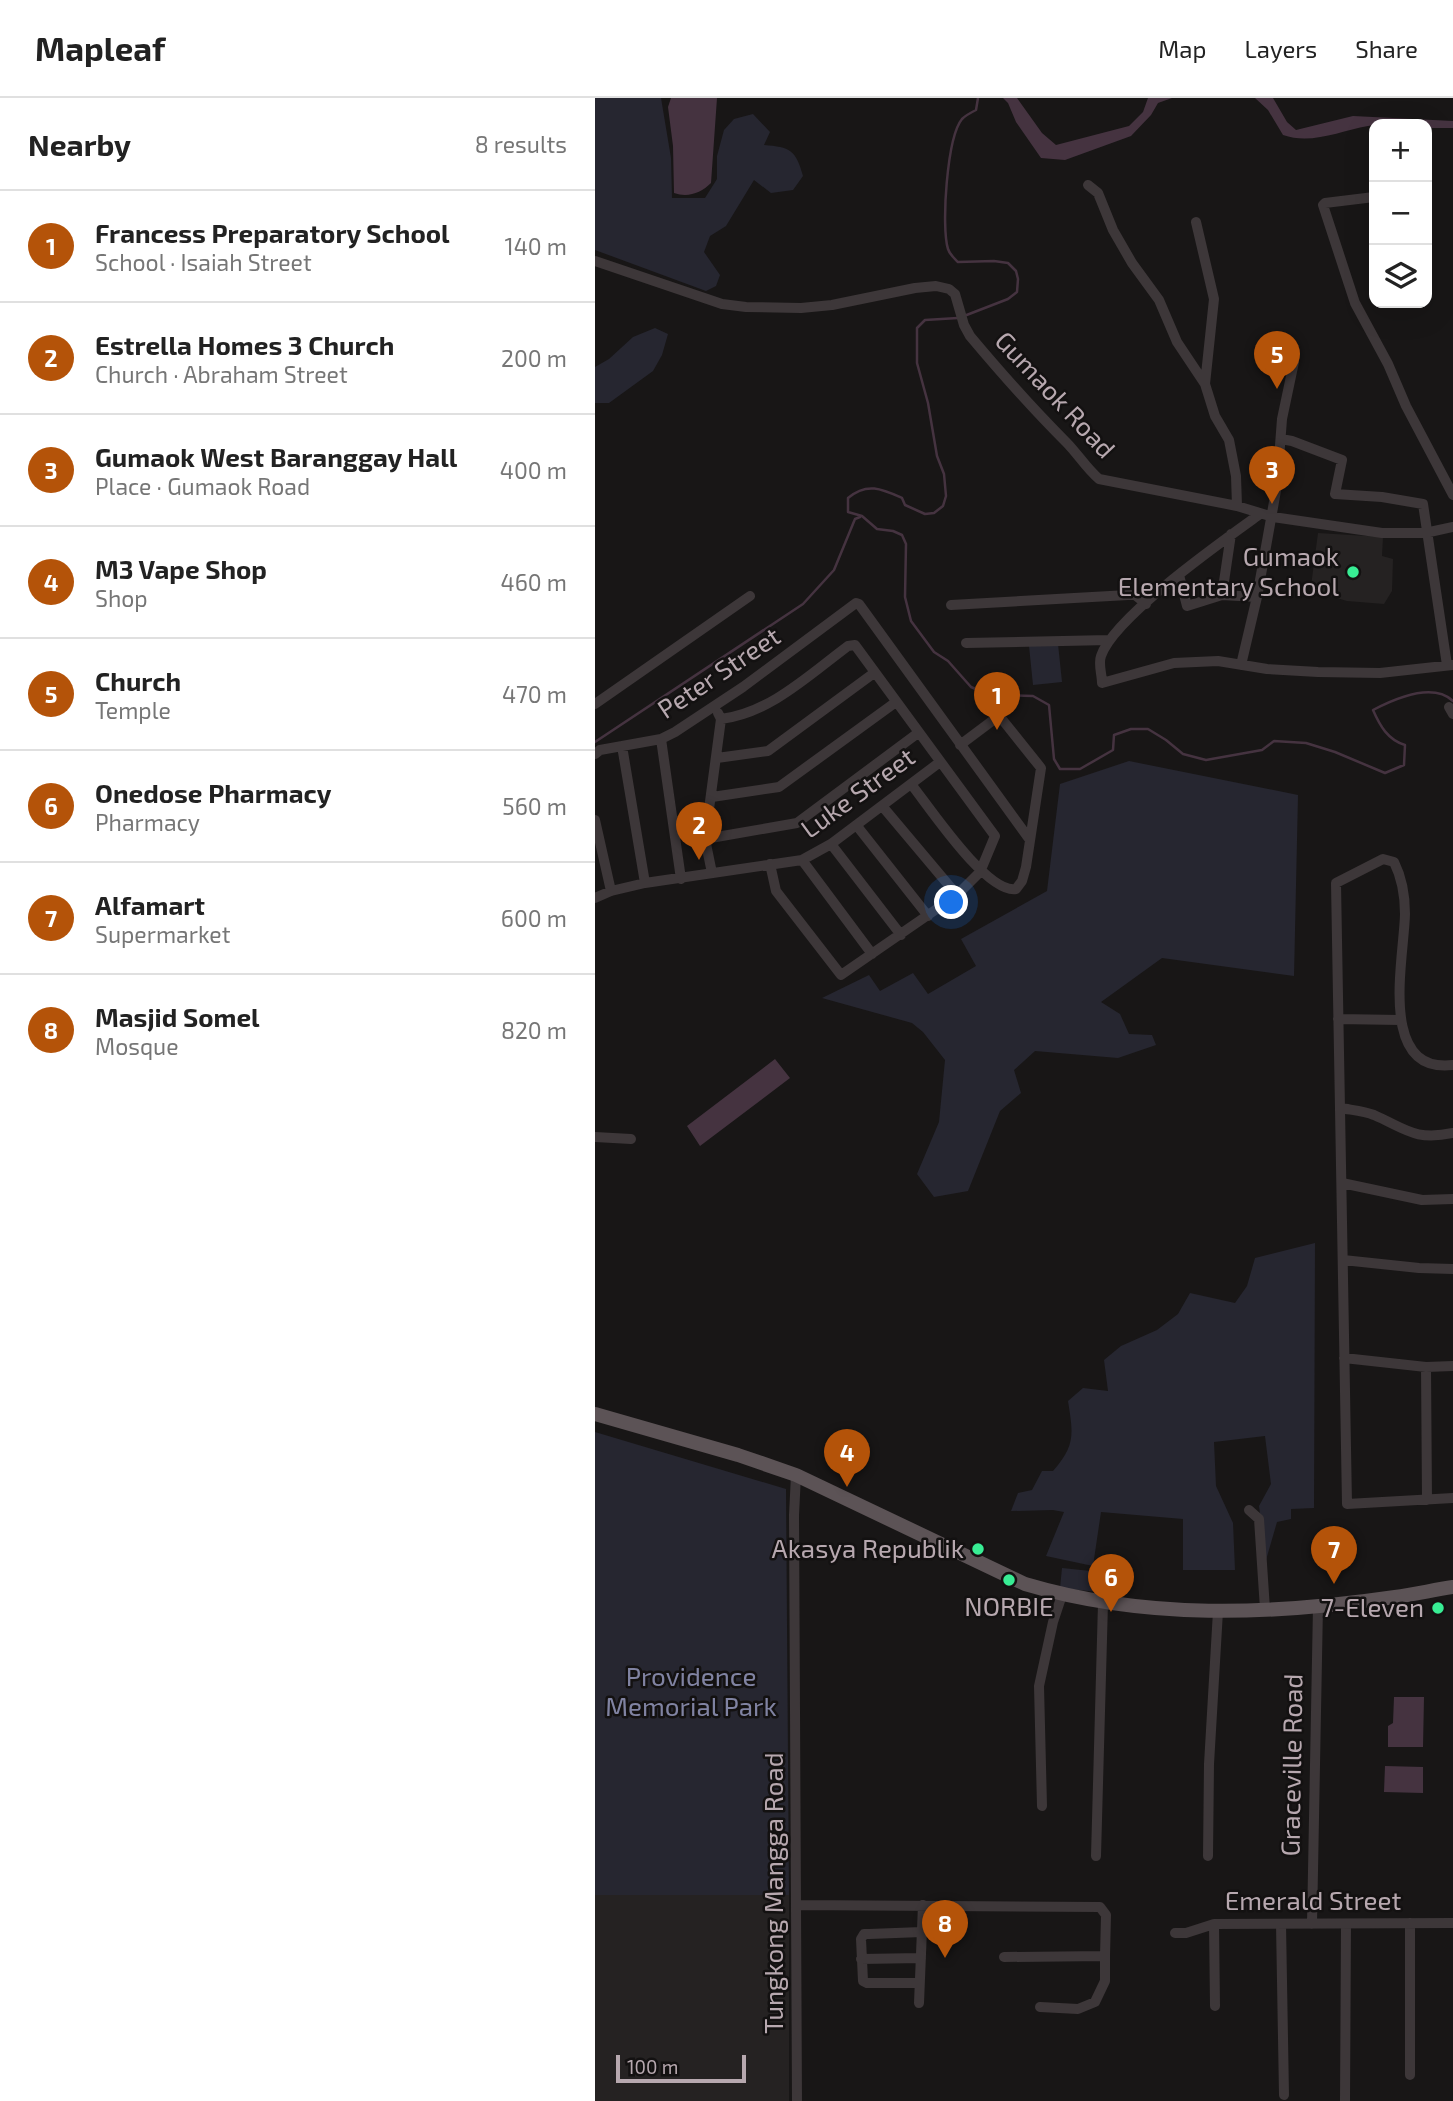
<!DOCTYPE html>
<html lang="en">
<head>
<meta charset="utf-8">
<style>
  :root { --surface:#fff; --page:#f2f2f2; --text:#222; --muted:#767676; --line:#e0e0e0; --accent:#b45309 }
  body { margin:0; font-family:"Exo 2",sans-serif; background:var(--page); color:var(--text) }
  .controls { position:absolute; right:21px; top:21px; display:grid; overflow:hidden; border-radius:14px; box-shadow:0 7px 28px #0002 }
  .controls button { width:63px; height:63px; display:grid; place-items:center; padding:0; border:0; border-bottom:2px solid var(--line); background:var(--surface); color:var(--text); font:35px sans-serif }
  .scale { position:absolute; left:21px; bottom:18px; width:130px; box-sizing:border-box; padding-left:7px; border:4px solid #b7a8af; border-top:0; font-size:19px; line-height:24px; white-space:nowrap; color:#b7a8af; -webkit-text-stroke:5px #131111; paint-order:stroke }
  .you { position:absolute; left:357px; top:805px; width:24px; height:24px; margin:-18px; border:5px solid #fff; border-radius:50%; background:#1a73e8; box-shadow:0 0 0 10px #1a73e833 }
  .badge { display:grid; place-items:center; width:46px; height:46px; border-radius:50%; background:var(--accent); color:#fff; font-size:23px; font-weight:700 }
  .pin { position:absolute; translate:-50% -58px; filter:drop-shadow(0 2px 4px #0008) }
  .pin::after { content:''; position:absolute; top:37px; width:24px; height:21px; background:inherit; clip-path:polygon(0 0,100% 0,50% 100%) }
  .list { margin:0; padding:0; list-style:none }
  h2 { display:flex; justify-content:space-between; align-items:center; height:91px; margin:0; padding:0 28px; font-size:30px }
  h2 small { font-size:23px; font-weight:400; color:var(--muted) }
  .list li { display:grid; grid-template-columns:46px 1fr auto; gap:21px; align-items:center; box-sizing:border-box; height:112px; padding:0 28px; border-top:2px solid var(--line) }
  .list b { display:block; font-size:26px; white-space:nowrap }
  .list p { margin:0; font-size:23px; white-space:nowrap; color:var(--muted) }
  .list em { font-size:23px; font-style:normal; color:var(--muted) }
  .icon { flex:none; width:38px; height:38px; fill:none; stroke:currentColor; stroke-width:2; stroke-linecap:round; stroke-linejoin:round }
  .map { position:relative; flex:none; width:858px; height:2003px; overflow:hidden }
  header { display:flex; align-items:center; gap:42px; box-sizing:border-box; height:98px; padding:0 35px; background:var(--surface); border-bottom:2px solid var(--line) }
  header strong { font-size:33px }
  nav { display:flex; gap:38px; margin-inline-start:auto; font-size:24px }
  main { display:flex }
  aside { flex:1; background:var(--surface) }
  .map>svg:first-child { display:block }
</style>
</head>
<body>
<header>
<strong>Mapleaf</strong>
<nav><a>Map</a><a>Layers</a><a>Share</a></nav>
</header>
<main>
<aside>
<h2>Nearby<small>8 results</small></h2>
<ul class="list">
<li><span class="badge">1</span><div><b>Francess Preparatory School</b><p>School · Isaiah Street</p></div><em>140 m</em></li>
<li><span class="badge">2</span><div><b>Estrella Homes 3 Church</b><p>Church · Abraham Street</p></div><em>200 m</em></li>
<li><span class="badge">3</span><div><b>Gumaok West Baranggay Hall</b><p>Place · Gumaok Road</p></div><em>400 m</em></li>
<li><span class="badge">4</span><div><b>M3 Vape Shop</b><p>Shop</p></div><em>460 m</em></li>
<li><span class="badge">5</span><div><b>Church</b><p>Temple</p></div><em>470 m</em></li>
<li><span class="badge">6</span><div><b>Onedose Pharmacy</b><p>Pharmacy</p></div><em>560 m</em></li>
<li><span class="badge">7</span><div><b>Alfamart</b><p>Supermarket</p></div><em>600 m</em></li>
<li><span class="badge">8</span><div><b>Masjid Somel</b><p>Mosque</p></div><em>820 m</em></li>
</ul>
</aside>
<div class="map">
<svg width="858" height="2003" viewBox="0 0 858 2003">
  <rect width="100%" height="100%" fill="#181616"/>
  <!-- built -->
  <path fill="#252222" d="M723,435l65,4 -1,19 11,3 -1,32 -8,13 -37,-3 -24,-7 -12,-8z
    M0,1797h194v206h-194z"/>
  <!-- green -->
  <path fill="#262630" d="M0,0h66l10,60 1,40h33l12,-19v-23l7,-26 10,-11 19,-5 17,18 -6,13c26,2 32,5 39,31l-10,14 -22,3 -17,-13 -28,46 -16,10 -6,16 16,23 -4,11 -10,5 -111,-41z
    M60,230l13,6 -6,21 -9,16 -44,32h-14v-36l14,-8 24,-22z
    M463,546l4,38 -29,3 -4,-39z
    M534,663l169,34 -4,181 -132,-18 -61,44 19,12 9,20 23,1 4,10 -38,13 -83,-7 -21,19 7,23 -21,18 -32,80 -34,6 -17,-23 22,-52 6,-62 -22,-28 -11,-9 -90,-25 47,-23 11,16 33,-18 15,21 48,-28 -15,-27 86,-48 13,-107z
    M720,1145l-1,265 -23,1v10l-14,3 -11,38 -7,-54 12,-22 -6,-48 -51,6 2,44 17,37 2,47h-52v-51l-82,-7 -8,54 -47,-10 18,-44 -11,-2 -42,1 7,-18 14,-3 10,-19h11c23,-26 20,-38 15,-70l15,-13 25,3 -4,-31 17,-14 36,-16 21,-16 12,-21 45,10 12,-17 8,-28z
    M0,1334l191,57 3,406h-194z
    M467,1470l38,4 -2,20 -38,-4z"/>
  <!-- water -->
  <path fill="#453340" d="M76,0h46l-6,85c-10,10 -23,15 -37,10l-1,-47 -5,-39z
    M408,0h14l25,35 14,12 73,-19 14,-14 5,-14h24l-14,5 -7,12 -20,21 -66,24 -24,-2 -25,-36 -8,-19z
    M660,0h18l14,24 9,8 57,-14 100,5v7h-26v-4c-20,0 -41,-2 -59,2 -28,5 -57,19 -85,9l-15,-25z
    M180,961l15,19 -90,68 -13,-20z
    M799,1599h30l-1,50h-35v-21l5,-3z
    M790,1668l38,1v26l-39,-1z"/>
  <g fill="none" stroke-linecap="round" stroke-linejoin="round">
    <!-- stream -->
    <path stroke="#453340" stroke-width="2.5" d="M369,218l44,-17 9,-7 1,-13 -2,-8 -8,-8 -14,-2 -36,1c-4,-4 -8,-7 -10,-13 -7,-22 -1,-112 14,-130 4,-4 10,-7 14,-9l2,-12
      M363,220l-33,2 -8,8v35l11,40 9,53 7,18 2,22 -3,10 -9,7 -9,1 -20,-9 -3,-7c-20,-9 -35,-16 -54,0v14l14,4 15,13 16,2 9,4 4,9 -1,53 6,24 23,31 14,9 23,26 18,8 44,1 16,9 5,54 6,10h20l33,-19 1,-15 17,-6h17l18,11 17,14 23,6 56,-10 12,-9 32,2 29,9 50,21 19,-8 1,-20c-17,-5 -25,-19 -32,-35 21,-11 60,-28 80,-9
      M0,644l208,-138 31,-34 21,-51 5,-2"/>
    <!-- minor -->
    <path stroke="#3d3739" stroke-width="10" d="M493,87l10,8 15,37 19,33 27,37 18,42 28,42 10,32 14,24 7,36 1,30
      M779,99l-49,6 -2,2 32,98 33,61 18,42 47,89
      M601,124l18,77 -9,85
      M0,163l127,43 24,3 55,1 31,-3 83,-17 21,-2 13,3 6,5 9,31 6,11c31,37 62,72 96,106 12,12 20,26 33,37l138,27 36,11 109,16h43l28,-6
      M686,341l11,2 50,19 -7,34 47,3 41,7 24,161
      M665,416c-36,26 -146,103 -159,142 -3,8 1,18 1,27l72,-20 44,-2 49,8 51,3 62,1 73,-8
      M636,436l-9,61 35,2 20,-112 5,-66 12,-57 -15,-16
      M584,477l8,31 35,-11
      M356,507l177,-10h7l11,9
      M371,545l143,-3
      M646,567l16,-68
      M0,606l155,-108
      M854,609l4,7
      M126,621c49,-6 88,-44 127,-73l7,-1 140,191 -15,36 -23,23 -116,80 -65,-84 -6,-27
      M66,641l20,140
      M27,648l23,137
      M0,656l5,-4 61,-11 14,-7 68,-45 113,-84 3,1 171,236
      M122,660l51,-7 106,-78
      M316,686c19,24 76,110 105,105l6,-8 4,-14 15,-99 -40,-50 -9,3 -32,24
      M117,699l67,-10 117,-85
      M288,709l74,88
      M0,722l16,71
      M262,728l71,90
      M110,741l92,-16 121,-90
      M236,746l70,91
      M207,762l70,94
      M117,775l-7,-34 16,-120 -3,-6
      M0,800l16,-7 34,-8 157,-23 29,-16 109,-82
      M743,921l62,1
      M858,967c-76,9 -49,-106 -48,-151 0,-19 -3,-36 -11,-52l-11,-3 -47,24 11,621 106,-6
      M746,1010c10,2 23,3 33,7 32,14 41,26 79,18
      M0,1039l36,2
      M747,1085l80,17 31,-1
      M748,1162l76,8 34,1
      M749,1260l82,9 27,-1
      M831,1269l1,133
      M201,1377l-2,40 3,586
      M654,1412l10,9 6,90
      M447,1708l-3,-120 14,-64 9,-27
      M501,1758l7,-253
      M613,1758l1,-92 9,-153
      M201,1807l304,2 6,8 -1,41 -101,1
      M619,1826l1,82
      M686,1826l3,171
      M717,1826l6,-318
      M580,1835h11l28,-9 239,-1
      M266,1861l60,-1
      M324,1885h-52l-4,-2 -2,-42 3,-5h5l53,-2
      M324,1905l4,-98
      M445,1909l38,2 17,-7 10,-21v-25
      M815,1977v-152
      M750,2003l1,-177"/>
    <!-- major -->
    <path stroke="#5c5356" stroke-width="14" d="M0,1316l143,41 58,20 229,109c121,36 246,31 370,13 20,-3 39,-7 58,-10"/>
  </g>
  <!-- markers -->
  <g fill="#38ed94" stroke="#131111" stroke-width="2.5">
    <circle cx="758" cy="474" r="7"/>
    <circle cx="383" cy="1451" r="7"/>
    <circle cx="414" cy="1482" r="7"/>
    <circle cx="843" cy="1510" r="7"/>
  </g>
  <g text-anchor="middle" stroke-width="5" stroke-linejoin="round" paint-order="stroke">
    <!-- street labels -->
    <g font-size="26" fill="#b7a8af" stroke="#131111">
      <text transform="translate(460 297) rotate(47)" y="9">Gumaok Road</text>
      <text transform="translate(124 575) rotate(-34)" y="9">Peter Street</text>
      <text transform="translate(263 695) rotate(-36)" y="9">Luke Street</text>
      <text transform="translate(697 1667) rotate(-89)" y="9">Graceville Road</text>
      <text transform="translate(179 1795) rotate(-90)" y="9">Tungkong Mangga Road</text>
      <text x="718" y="1812">Emerald Street</text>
    </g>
    <!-- poi labels -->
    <g font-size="26" fill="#b7a8af" stroke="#131111" text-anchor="end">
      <text x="744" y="468">Gumaok<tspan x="744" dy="30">Elementary School</tspan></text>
      <text x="369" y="1460">Akasya Republik</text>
      <text x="414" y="1518" text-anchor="middle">NORBIE</text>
      <text x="829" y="1519">7-Eleven</text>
    </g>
    <!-- park labels -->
    <g font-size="26" fill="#8083a2" stroke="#131111">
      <text x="96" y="1588">Providence<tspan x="96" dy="30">Memorial Park</tspan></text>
    </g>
  </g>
</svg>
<div class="controls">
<button>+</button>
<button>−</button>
<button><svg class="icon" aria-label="layers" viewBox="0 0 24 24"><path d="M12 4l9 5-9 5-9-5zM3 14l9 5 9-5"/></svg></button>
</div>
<div class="scale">100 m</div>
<div class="you"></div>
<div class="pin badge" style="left:402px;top:632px">1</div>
<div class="pin badge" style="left:104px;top:762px">2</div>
<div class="pin badge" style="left:677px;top:406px">3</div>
<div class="pin badge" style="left:252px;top:1389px">4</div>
<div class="pin badge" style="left:682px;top:291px">5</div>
<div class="pin badge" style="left:516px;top:1514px">6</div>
<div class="pin badge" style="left:739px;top:1486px">7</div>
<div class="pin badge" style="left:350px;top:1860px">8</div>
</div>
</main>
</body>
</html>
